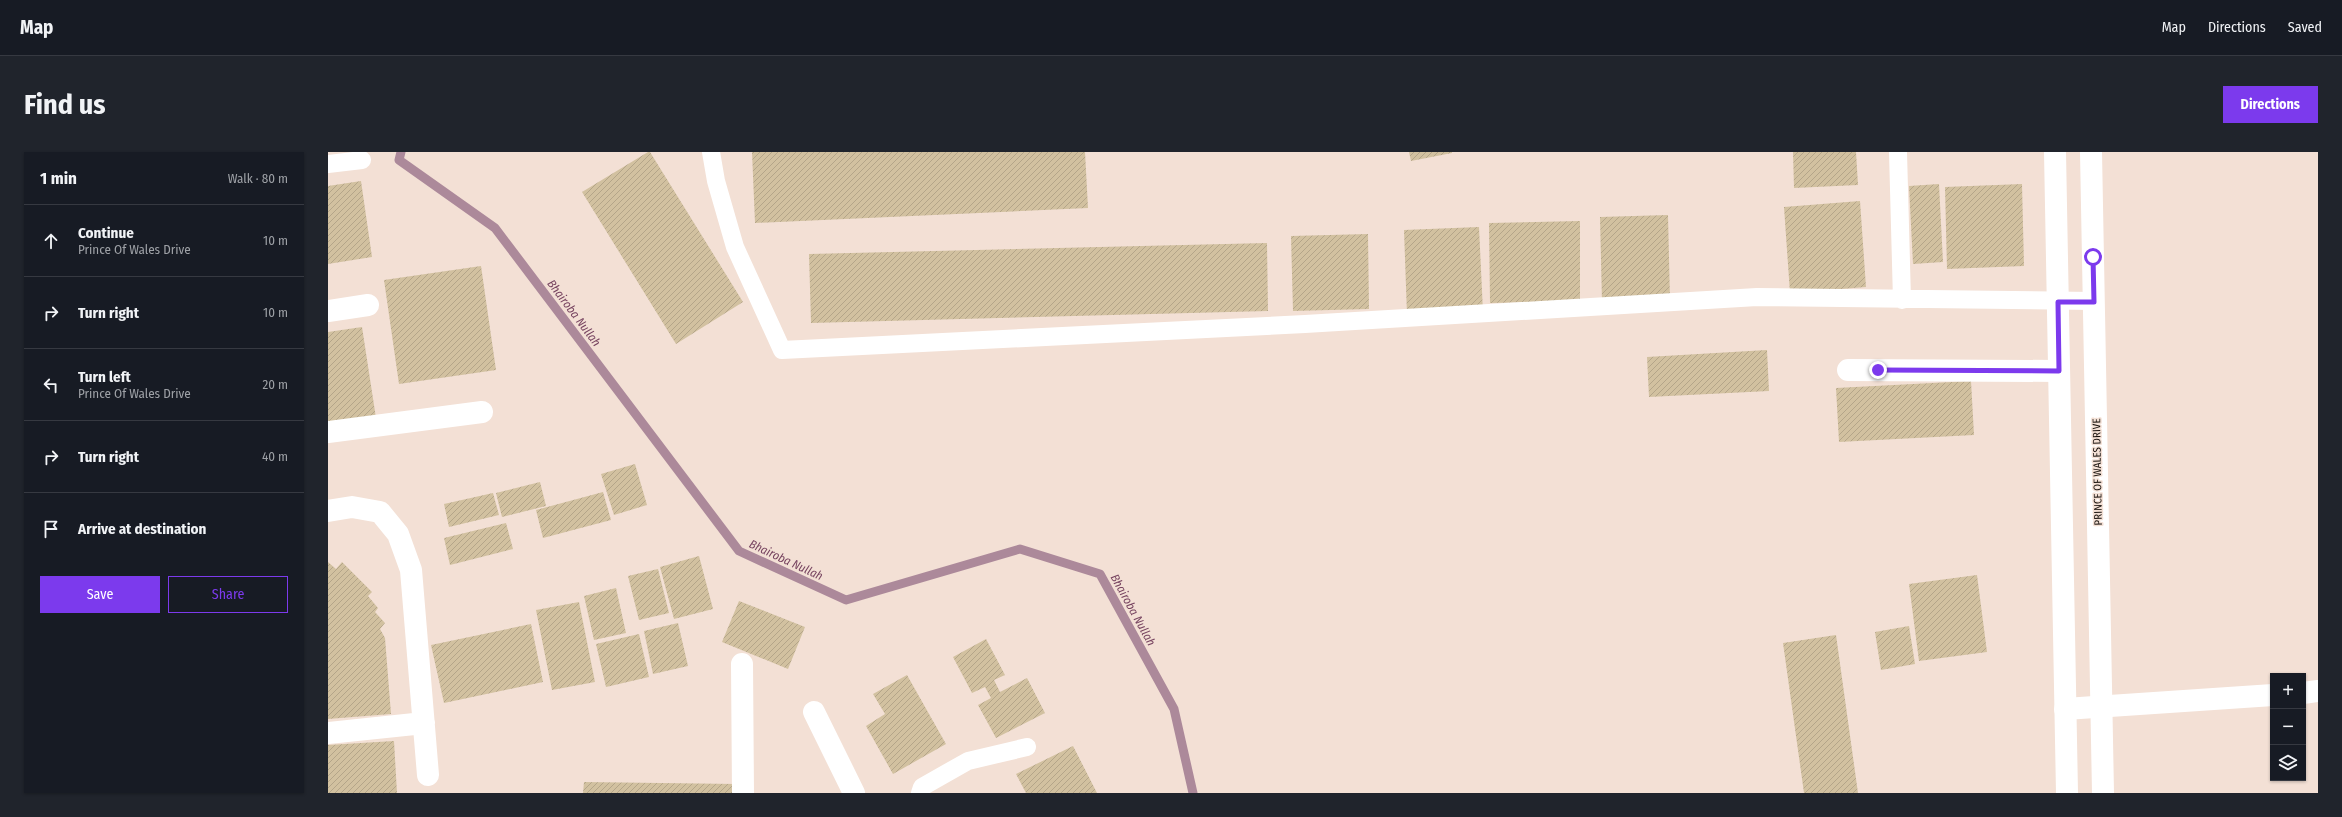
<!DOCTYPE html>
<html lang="en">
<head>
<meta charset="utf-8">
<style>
  :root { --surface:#171b24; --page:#20242c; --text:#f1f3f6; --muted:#9ea1a6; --line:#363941; --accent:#7c3aed }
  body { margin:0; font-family:"Fira Sans Condensed",sans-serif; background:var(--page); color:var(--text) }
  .controls { position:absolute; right:12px; bottom:12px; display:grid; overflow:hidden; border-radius:0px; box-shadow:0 1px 3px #0004 }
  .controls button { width:36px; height:36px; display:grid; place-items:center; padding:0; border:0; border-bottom:1px solid var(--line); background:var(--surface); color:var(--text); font:20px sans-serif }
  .stop { position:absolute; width:12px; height:12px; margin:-9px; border:3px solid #7c3aed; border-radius:50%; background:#fff }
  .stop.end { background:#7c3aed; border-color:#fff; box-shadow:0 1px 4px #0008 }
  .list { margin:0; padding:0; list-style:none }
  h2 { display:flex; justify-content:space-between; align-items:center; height:52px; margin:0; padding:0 16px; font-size:17px }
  h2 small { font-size:13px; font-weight:400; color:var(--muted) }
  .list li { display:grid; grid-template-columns:26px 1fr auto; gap:12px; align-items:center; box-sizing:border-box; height:72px; padding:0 16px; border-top:1px solid var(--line) }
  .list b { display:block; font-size:15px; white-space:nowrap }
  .list p { margin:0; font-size:13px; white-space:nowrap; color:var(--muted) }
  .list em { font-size:13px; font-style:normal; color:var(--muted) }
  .actions { display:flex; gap:8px; padding:12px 16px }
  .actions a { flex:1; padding:9px 0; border:1px solid var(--accent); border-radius:0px; text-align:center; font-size:14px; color:var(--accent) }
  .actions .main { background:var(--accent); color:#fff }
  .icon { flex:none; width:22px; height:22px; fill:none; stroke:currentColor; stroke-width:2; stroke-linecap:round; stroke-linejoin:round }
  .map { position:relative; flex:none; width:1990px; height:641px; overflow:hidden; border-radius:0px }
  header { display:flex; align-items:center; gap:24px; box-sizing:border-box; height:56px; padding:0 20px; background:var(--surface); border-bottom:1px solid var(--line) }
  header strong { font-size:19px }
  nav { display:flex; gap:22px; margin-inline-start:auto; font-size:14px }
  .intro { display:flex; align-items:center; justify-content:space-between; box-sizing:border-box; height:96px; padding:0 24px }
  h1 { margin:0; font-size:28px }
  .button { padding:10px 18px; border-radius:0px; background:var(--accent); color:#fff; font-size:14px; font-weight:700 }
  main { display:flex; gap:24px; padding:0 24px }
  aside { flex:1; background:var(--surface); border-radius:0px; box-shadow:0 1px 3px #0004 }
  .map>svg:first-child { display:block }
</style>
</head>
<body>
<header>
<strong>Map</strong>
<nav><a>Map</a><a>Directions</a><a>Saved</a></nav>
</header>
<div class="intro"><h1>Find us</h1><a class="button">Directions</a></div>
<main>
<aside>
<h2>1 min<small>Walk · 80 m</small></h2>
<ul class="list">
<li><svg class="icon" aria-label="ahead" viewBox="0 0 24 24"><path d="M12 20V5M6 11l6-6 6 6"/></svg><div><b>Continue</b><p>Prince Of Wales Drive</p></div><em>10 m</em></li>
<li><svg class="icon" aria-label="right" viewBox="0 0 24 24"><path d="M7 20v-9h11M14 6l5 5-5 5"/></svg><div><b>Turn right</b></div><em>10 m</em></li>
<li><svg class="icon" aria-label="left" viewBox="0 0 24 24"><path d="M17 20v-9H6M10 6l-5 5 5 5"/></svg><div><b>Turn left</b><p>Prince Of Wales Drive</p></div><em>20 m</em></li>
<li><svg class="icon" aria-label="right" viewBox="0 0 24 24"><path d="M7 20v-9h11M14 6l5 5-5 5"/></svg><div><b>Turn right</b></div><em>40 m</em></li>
<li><svg class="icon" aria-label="arrive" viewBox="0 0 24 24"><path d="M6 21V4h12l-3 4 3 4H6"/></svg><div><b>Arrive at destination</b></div></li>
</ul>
<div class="actions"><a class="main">Save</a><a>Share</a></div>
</aside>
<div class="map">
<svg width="1990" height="641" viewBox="0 0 1990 641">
  <defs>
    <pattern id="building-hatch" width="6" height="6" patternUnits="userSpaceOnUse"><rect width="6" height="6" fill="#d2c1a0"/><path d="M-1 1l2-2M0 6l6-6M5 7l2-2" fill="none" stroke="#b4a589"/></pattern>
  </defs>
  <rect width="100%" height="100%" fill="#f3e0d5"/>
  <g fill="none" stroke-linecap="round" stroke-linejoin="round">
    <!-- stream -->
    <path stroke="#ac899a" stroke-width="9" d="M73,0l-2,8 96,68 244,323 107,49 174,-51 80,25 74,135 19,84"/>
  </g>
  <!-- building -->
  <path fill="url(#building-hatch)" d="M320,0h2l93,150 -67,42 -94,-152z
    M424,0h333l3,56 -333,15z
    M1081,0h43v1l-41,8z
    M1465,0h63l2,33 -64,3z
    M33,29l11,76 -44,7v-78z
    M1611,32l4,78 -30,2 -4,-78z
    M1694,32l2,82 -77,3 -2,-82z
    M1532,49l6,86 -76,6 -6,-86z
    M1340,63l2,85 -68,2 -2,-85z
    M1252,69v80l-90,2 -1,-80z
    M1151,75l4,85 -76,3 -3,-85z
    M1040,82l1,75 -76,2 -2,-75z
    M939,91l1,68 -457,12 -2,-69z
    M153,114l15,104 -97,14 -15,-104z
    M34,175l14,91 -48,7v-93z
    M1439,198l2,41 -120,6 -2,-40z
    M1643,229l3,54 -135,7 -3,-54z
    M307,312l12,41 -33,10 -13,-41z
    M212,330l6,24 -44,11 -6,-24z
    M275,340l8,28 -68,18 -7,-28z
    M165,341l6,22 -50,12 -5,-23z
    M178,371l7,26 -63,16 -6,-27z
    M371,404l14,53 -39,10 -14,-52z
    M0,410l8,7 6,-7 30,30 -4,4 10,12 -3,4 10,11 -5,6 5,9 6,76 -63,5z
    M330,417l11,44 -30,7 -11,-44z
    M1649,423l10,77 -68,9 -10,-77z
    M288,436l10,45 -32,7 -10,-44z
    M411,449l66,26 -17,42 -66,-27z
    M251,450l16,80 -43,8 -16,-80z
    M350,471l10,43 -35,8 -9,-43z
    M203,472l12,58 -99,21 -13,-58z
    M1581,474l6,38 -34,6 -6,-38z
    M311,482l10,43 -43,10 -10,-43z
    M1508,483l22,158h-54l-21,-150z
    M658,487l19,36 -11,5 6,12 27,-14 18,35 -49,25 -18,-33 13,-7 -6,-11 -13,6 -19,-36z
    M579,523l39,69 -53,30 -27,-48 19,-12 -12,-20z
    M66,589l3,52h-69v-48z
    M745,594l24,47h-71l-10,-19z
    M256,630l153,2v9h-154z"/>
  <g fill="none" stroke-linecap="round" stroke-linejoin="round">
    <!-- service -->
    <path stroke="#fff" stroke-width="18" d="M383,0l5,29 19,66 47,103 523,-26 452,-27 337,4
      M1570,0l4,148
      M0,12l34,-4
      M592,641l2,-6 46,-26 59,-14"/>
    <!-- minor -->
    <path stroke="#fff" stroke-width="22" d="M0,159l40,-6
      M1520,218l211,1
      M0,280l154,-20
      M0,359l24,-4 28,5 18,22 13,36 17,205
      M414,512l1,129
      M1975,541l15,-2
      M1737,557l208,-14
      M486,560l40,81
      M0,581l96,-10"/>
    <!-- tertiary -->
    <path stroke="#fff" stroke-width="22" d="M1727,0l12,641
      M1763,0l12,641"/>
  </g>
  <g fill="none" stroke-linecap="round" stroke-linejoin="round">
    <!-- route -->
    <path stroke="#7c3aed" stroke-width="5" d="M1550,218l181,1 -1,-69h36l-1,-45"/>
  </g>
  <g text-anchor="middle" stroke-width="3" stroke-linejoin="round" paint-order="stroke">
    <!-- street labels -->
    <g font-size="11" fill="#17110d" stroke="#f3e0d5">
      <text transform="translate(1769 320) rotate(-91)" y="4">PRINCE OF WALES DRIVE</text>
    </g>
    <!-- water labels -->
    <g font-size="12" font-style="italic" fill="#774460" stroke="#f3e0d5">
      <text transform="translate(246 161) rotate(53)" y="4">Bhairoba Nullah</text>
      <text transform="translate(458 408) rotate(25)" y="4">Bhairoba Nullah</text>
      <text transform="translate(805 458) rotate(61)" y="4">Bhairoba Nullah</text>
    </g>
  </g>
</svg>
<div class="controls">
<button>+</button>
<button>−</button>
<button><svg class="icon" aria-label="layers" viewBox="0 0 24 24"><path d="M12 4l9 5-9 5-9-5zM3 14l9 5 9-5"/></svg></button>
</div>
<div class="stop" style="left:1765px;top:105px"></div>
<div class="stop end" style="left:1550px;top:218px"></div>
</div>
</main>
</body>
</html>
